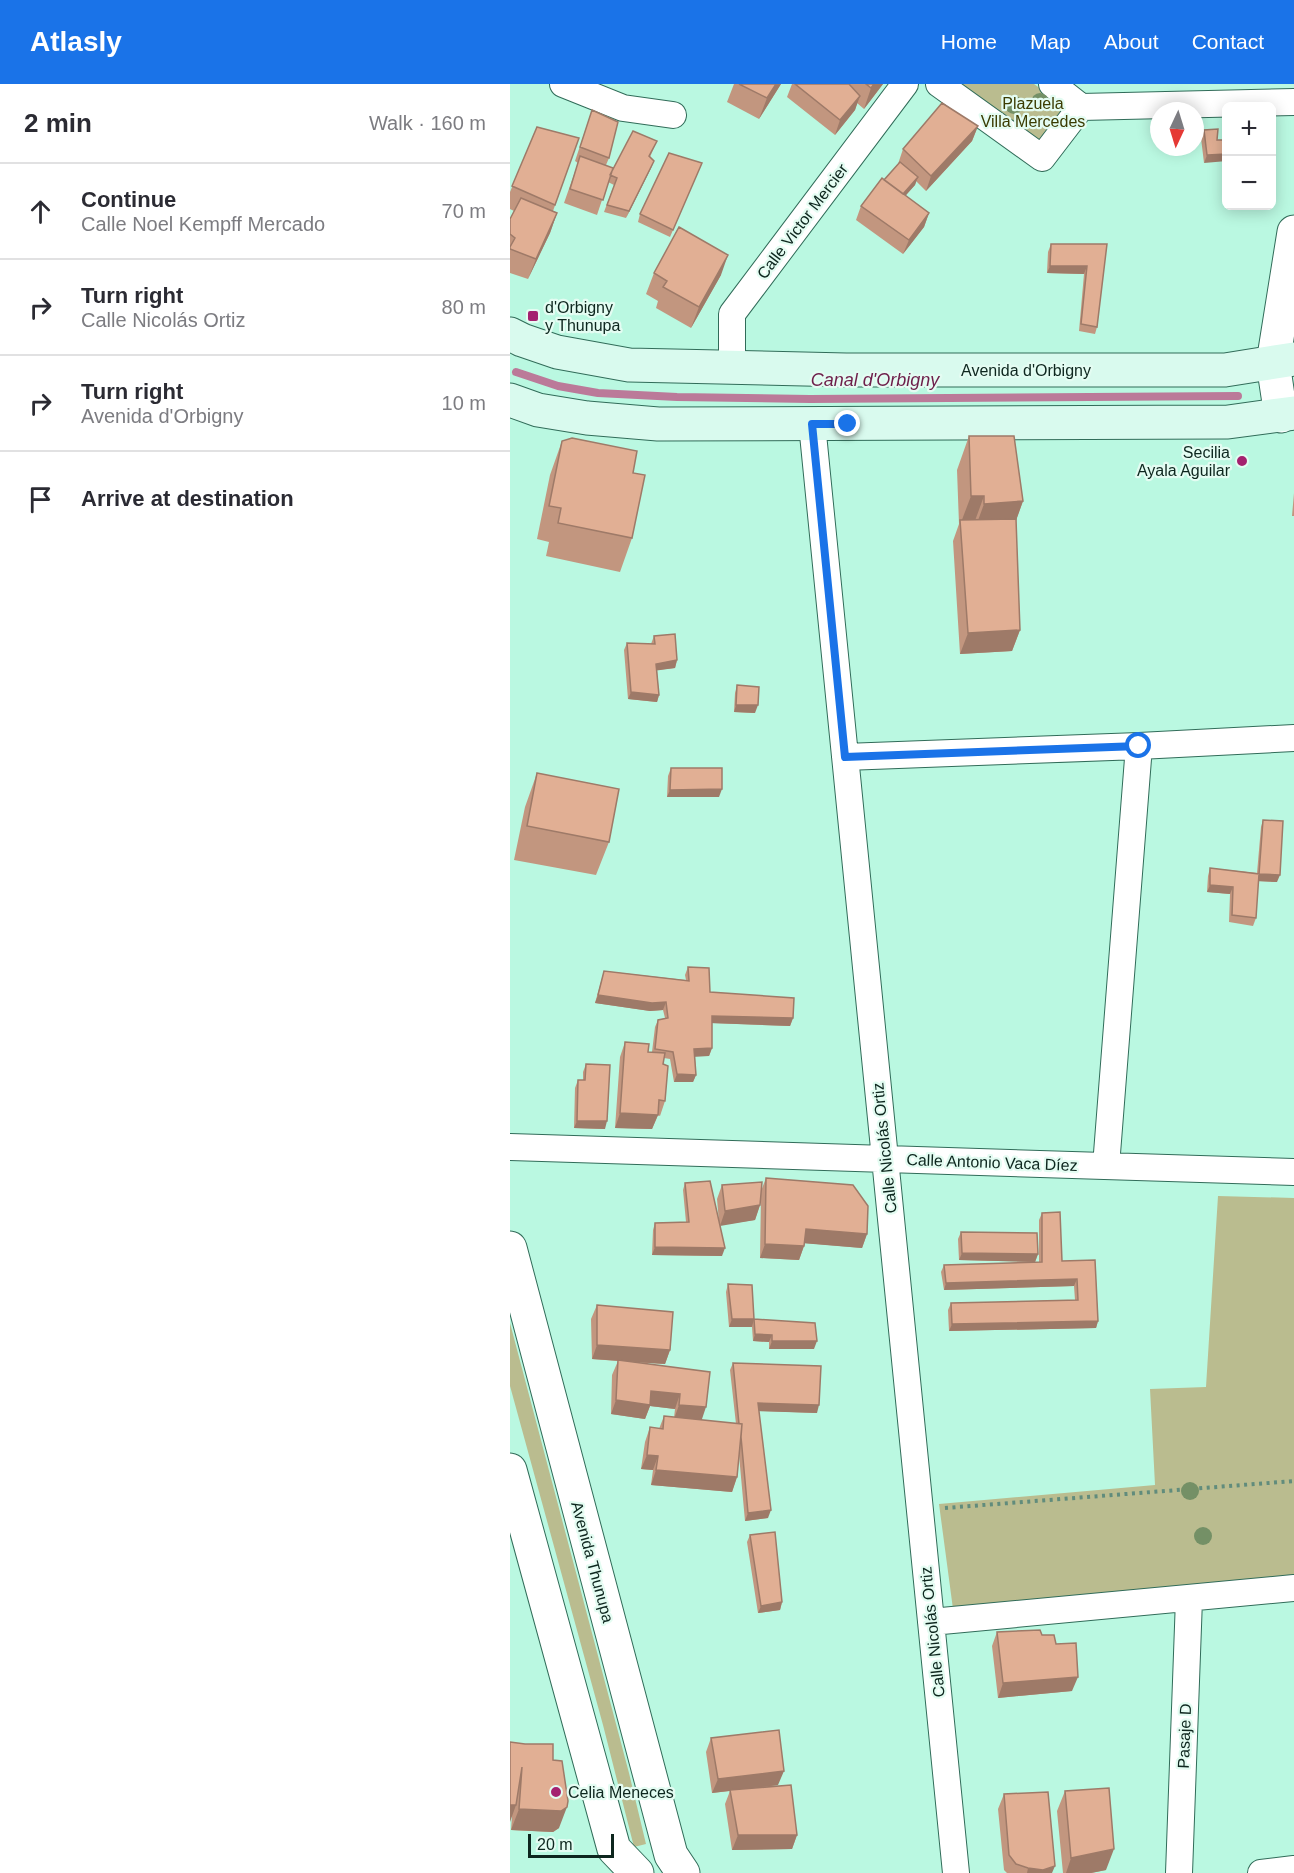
<!DOCTYPE html>
<html lang="en">
<head>
<meta charset="utf-8">
<style>
  :root { --surface:#fff; --page:#f7f7f7; --text:#2b2b33; --muted:#7c7c81; --line:#e1e1e2; --accent:#1a73e8 }
  body { margin:0; font-family:Arial,sans-serif; background:var(--page); color:var(--text) }
  .controls { position:absolute; right:18px; top:18px; display:grid; overflow:hidden; border-radius:9px; box-shadow:0 3px 15px #0003 }
  .controls button { width:54px; height:54px; display:grid; place-items:center; padding:0; border:0; border-bottom:2px solid var(--line); background:var(--surface); color:var(--text); font:30px sans-serif }
  .compass { position:absolute; left:640px; top:18px; width:54px; height:54px; border-radius:50%; background:var(--surface); box-shadow:0 3px 15px #0003; rotate:184deg }
  .scale { position:absolute; left:18px; bottom:15px; width:86px; box-sizing:border-box; padding-left:6px; border:3px solid #0d261e; border-top:0; font-size:16px; line-height:21px; white-space:nowrap; color:#0d261e; -webkit-text-stroke:4px #e4fcf2; paint-order:stroke }
  .stop { position:absolute; width:18px; height:18px; margin:-14px; border:4px solid #1a73e8; border-radius:50%; background:#fff }
  .stop.end { background:#1a73e8; border-color:#fff; box-shadow:0 2px 6px #0008 }
  .list { margin:0; padding:0; list-style:none }
  h2 { display:flex; justify-content:space-between; align-items:center; height:78px; margin:0; padding:0 24px; font-size:26px }
  h2 small { font-size:20px; font-weight:400; color:var(--muted) }
  .list li { display:grid; grid-template-columns:39px 1fr auto; gap:18px; align-items:center; box-sizing:border-box; height:96px; padding:0 24px; border-top:2px solid var(--line) }
  .list b { display:block; font-size:22px; white-space:nowrap }
  .list p { margin:0; font-size:20px; white-space:nowrap; color:var(--muted) }
  .list em { font-size:20px; font-style:normal; color:var(--muted) }
  .icon { flex:none; width:33px; height:33px; fill:none; stroke:currentColor; stroke-width:2; stroke-linecap:round; stroke-linejoin:round }
  .map { position:relative; flex:none; width:784px; height:1789px; overflow:hidden }
  header { display:flex; align-items:center; gap:36px; box-sizing:border-box; height:84px; padding:0 30px; background:var(--accent); color:#fff }
  header strong { font-size:28px }
  nav { display:flex; gap:33px; margin-inline-start:auto; font-size:21px }
  main { display:flex }
  aside { flex:1; background:var(--surface) }
  .map>svg:first-child { display:block }
</style>
</head>
<body>
<header>
<strong>Atlasly</strong>
<nav><a>Home</a><a>Map</a><a>About</a><a>Contact</a></nav>
</header>
<main>
<aside>
<h2>2 min<small>Walk · 160 m</small></h2>
<ul class="list">
<li><svg class="icon" aria-label="ahead" viewBox="0 0 24 24"><path d="M12 20V5M6 11l6-6 6 6"/></svg><div><b>Continue</b><p>Calle Noel Kempff Mercado</p></div><em>70 m</em></li>
<li><svg class="icon" aria-label="right" viewBox="0 0 24 24"><path d="M7 20v-9h11M14 6l5 5-5 5"/></svg><div><b>Turn right</b><p>Calle Nicolás Ortiz</p></div><em>80 m</em></li>
<li><svg class="icon" aria-label="right" viewBox="0 0 24 24"><path d="M7 20v-9h11M14 6l5 5-5 5"/></svg><div><b>Turn right</b><p>Avenida d'Orbigny</p></div><em>10 m</em></li>
<li><svg class="icon" aria-label="arrive" viewBox="0 0 24 24"><path d="M6 21V4h12l-3 4 3 4H6"/></svg><div><b>Arrive at destination</b></div></li>
</ul>
</aside>
<div class="map">
<svg width="784" height="1789" viewBox="0 0 784 1789">
  <rect width="100%" height="100%" fill="#baf8e1"/>
  <!-- green -->
  <path fill="#babc8f" d="M446,0h78l25,18 6,8 -26,33z
    M708,1112l76,2v377l-341,34 -14,-105 216,-19 -5,-96 56,-2z
    M0,1239l119,450 17,71 -12,3 -31,-122 -93,-339z"/>
  <g fill="none" stroke-linecap="round" stroke-linejoin="round">
    <!-- stream -->
    <path stroke="#bb7a99" stroke-width="8" d="M6,288l42,14 40,7 79,4 133,2 428,-3"/>
    <defs>
      <path id="minor" d="M53,0l60,24 50,7
        M429,0l103,74 39,-51
        M542,0l29,23 213,-5
        M222,284v-54l173,-230
        M302,340l144,1449
        M335,673l294,-11 155,-8
        M0,1063l784,25
        M596,1082l33,-420
        M421,1538l363,-34
        M669,1789l10,-274
        M751,1789l33,-4"/>
      <path id="tertiary" d="M771,332l-8,-53 21,-131
        M0,1164l161,607 12,18
        M0,1386l104,379 23,24"/>
      <path id="secondary" d="M0,250l12,6 35,12 72,13 217,5h379l69,-11
        M0,316l28,10 49,8 71,6 570,-2 66,-9"/>
    </defs>
    <!-- minor casing -->
    <use href="#minor" stroke="#316c59" stroke-width="28"/>
    <!-- tertiary casing -->
    <use href="#tertiary" stroke="#316c59" stroke-width="35"/>
    <!-- secondary casing -->
    <use href="#secondary" stroke="#316c59" stroke-width="35"/>
    <!-- path -->
    <path stroke="#618c7c" stroke-width="4" stroke-dasharray="3 4.5" stroke-linecap="butt" d="M435,1424l349,-27"/>
    <!-- minor -->
    <use href="#minor" stroke="#fff" stroke-width="26"/>
    <!-- tertiary -->
    <use href="#tertiary" stroke="#fff" stroke-width="33"/>
    <!-- secondary -->
    <use href="#secondary" stroke="#d9faee" stroke-width="33"/>
  </g>
  <!-- trees -->
  <g fill="#749066">
    <circle cx="530" cy="18" r="9"/>
    <circle cx="504" cy="21" r="9"/>
    <circle cx="680" cy="1407" r="9"/>
    <circle cx="693" cy="1452" r="9"/>
  </g>
  <!-- wall -->
  <path fill="#c2967f" d="M224,0h47l-22,35 -32,-17z
    M282,0h91l-19,25 -7,-6 -2,7 -20,25 -48,-38z
    M82,26l17,48 -3,7 5,8 46,-32 -7,16 4,4 -3,7 -25,50 -22,-6 10,-27 -6,-3 -11,33 -33,-12 14,-40 -3,-2z
    M468,42l-6,15 -46,50 -10,-10 -1,4 -10,11 24,17 -5,14 -21,27 -47,-34 5,-14 37,-42 5,-15z
    M27,43l42,11 -26,73 4,2 -7,20 -22,46 -18,-6v-54l4,-8 -4,-2v-17z
    M694,46l13,10 -13,23 -3,-25z
    M192,79l-32,74 -32,-15 2,-8z
    M541,160h56l-10,83 -2,7 -16,-3 5,-57 -37,-1 1,-21z
    M144,189l67,2 -30,53 -35,-20 2,-7 -12,-7z
    M459,352l54,65 -7,19 4,110 -8,21 -52,3 -7,-113 6,-17 -2,-54z
    M52,357l71,32 -1,65 -12,34 -74,-16 3,-14 -12,-3 13,-64z
    M784,409v23h-2z
    M144,552l23,24 -2,8 -18,2 2,25 -2,7 -29,-3 -4,-49 3,-7 24,1z
    M227,601l18,28 -21,-1 1,-19z
    M161,684l48,29h-52l1,-21z
    M27,689l72,69 -13,33 -82,-15 11,-53z
    M753,736l14,62 -19,-1 -2,37 -3,8 -24,-4 1,-28 -23,-2 1,-16 2,-8 47,5 4,-46z
    M178,883l22,25 83,26 -3,8 -78,-3v25l-3,8h-14l1,19 -3,7h-19l-4,-23 -6,-1 -1,6 2,37 -5,15 -2,-1 -6,14 -37,-1 5,-71 5,-15 23,10h4l3,-25 3,-7 7,-2 -2,-8 -13,1 -55,-8 9,-32 82,9 -1,-5z
    M76,980l19,65 -31,-1 1,-40 3,-8h5v-8z
    M256,1094l101,56 -5,14 -57,-5 -6,17 -39,-2 1,-63 -1,10 -5,15 -35,5 2,31 -70,-1 1,-25 2,-7 31,-1 -3,-32 2,-7 34,39 -2,-23 5,-14 39,6z
    M532,1129l20,48 33,-1 3,61 -2,7 -147,3 -1,-21 3,-7 124,-3 -1,-14 -130,4 -3,-18 3,-7 95,-3v-42z
    M451,1148l77,22 -3,8 -76,-2 -1,-21z
    M218,1200l26,35 60,30h-45v-7l-16,-1 -1,-14h-23l-3,-35z
    M87,1221l73,45 -5,14 -37,-2 82,10 -9,48 35,4 -6,-54 3,-7 84,50 -58,-2 9,107 -23,3 -6,-66 -2,22 -5,15 -81,-7 2,-15 -12,-1 4,-27 5,-15 9,2 5,-13 10,2 1,-9 -25,-3 -5,13 -34,-5 1,-39 6,-14 -26,-2 -1,-40z
    M240,1451l32,67 -2,8 -22,3 -11,-71z
    M487,1548l59,12 16,47 -74,7 -6,-52z
    M201,1654l67,47 -20,3 39,47 -5,14 -60,1 -7,-46 5,-13 -18,2 -6,-41z
    M0,1658l43,18 6,68 -6,4 -42,-2 1,-14z
    M555,1707l41,79 -15,3h-28l-6,-62z
    M494,1710l48,79h-45l-3,-3 -6,-61z"/>
  <!-- shaded-wall -->
  <path fill="#9e7a68" d="M266,0h5l-22,35 8,-21z
    M364,0h9l-19,25 7,-21z
    M350,12l-5,14 -20,25 5,-15z
    M468,42l-6,15 -46,50 5,-15z
    M717,70v7l-23,2 3,-8z
    M144,77l-3,7 -25,50 3,-7z
    M408,93l-3,8 -16,18 3,-8z
    M47,129l-7,20 -22,46 8,-20z
    M419,129l-5,14 -21,27 6,-14z
    M218,171l-7,20 -30,53 8,-21z
    M540,182h37l-3,8 -37,-1z
    M461,412h13l-12,33 -12,-4z
    M513,417l-12,34 -39,2 12,-33z
    M510,546l-8,21 -52,3 8,-21z
    M167,576l-2,8 -22,3 3,-7z
    M121,608l28,3 -2,7 -29,-3z
    M226,621h22l-3,8 -21,-1z
    M212,705l-3,8h-52l3,-7z
    M749,790l21,1 -3,7 -21,-1z
    M700,801l23,2 -3,7 -23,-2z
    M88,911l68,7 -3,8 -13,1 -55,-8z
    M202,932l81,2 -3,8 -81,-3z
    M202,964l-3,8 -17,1 2,-8z
    M167,990l19,1 -3,7h-19z
    M110,1029l38,2 -6,14 -37,-1z
    M67,1037h30l-2,8 -31,-1z
    M250,1121l-5,15 -35,6 5,-15z
    M296,1145l61,5 -5,14 -61,-5z
    M255,1160l39,2 -5,14 -39,-2z
    M145,1163l70,1 -3,8 -70,-1z
    M452,1169l76,1 -3,8 -76,-2z
    M567,1195l-3,7 -130,4 2,-7z
    M222,1235h22l-2,8h-23z
    M588,1237l-2,7 -147,3 3,-7z
    M245,1250l17,1 -3,7 -16,-1z
    M262,1257h45l-3,8h-45z
    M87,1261l73,5 -5,14 -73,-5z
    M141,1307l29,3 -5,15 -25,-3 -5,13 -34,-5 5,-14z
    M248,1319l61,2 -2,8 -62,-2z
    M169,1321l27,2 -5,15 -27,-3z
    M137,1371l11,1 -5,14 -12,-1z
    M146,1386l81,7 -5,15 -81,-7z
    M261,1426l-3,8 -23,3 3,-8z
    M272,1518l-2,8 -22,3 3,-7z
    M568,1593l-6,14 -74,7 5,-15z
    M274,1687l-6,14 -66,8 6,-14z
    M0,1721h6l-6,17z
    M57,1723l-8,21 -6,4 -42,-2 8,-21z
    M228,1751h59l-5,14 -60,1z
    M604,1765l-8,21 -15,3h-25l5,-15z
    M545,1782l-3,7h-25l1,-5z"/>
  <!-- building -->
  <path fill="#e1af94" stroke="#9e7a68" stroke-width="1.5" d="M229,0h37l-9,14z
    M285,0h54l11,12 -20,24z
    M356,0h8l-3,4z
    M432,19l36,23 -47,50 -28,-27z
    M82,26l26,12 -9,36 -29,-11z
    M27,43l42,11 -24,67 -43,-19z
    M708,45l-1,11h10v14l-20,1 -3,-25z
    M123,47l24,10 -8,15 5,5 -25,50 -22,-6 10,-27 -7,-3z
    M159,69l33,10 -29,67 -33,-16z
    M70,72l33,12 -10,32 -33,-11z
    M390,78l18,15 -15,17 -19,-14z
    M372,94l47,35 -20,27 -48,-34z
    M11,114l36,15 -21,46 -26,-10v-2l5,-9 -5,-4v-15z
    M169,143l49,28 -29,52 -36,-20 4,-6 -13,-8z
    M541,160h56l-10,83 -16,-3 6,-58h-37z
    M459,352h45l9,65 -39,3v-8h-13z
    M62,354l65,13 -4,22 12,2 -13,63 -74,-15 3,-15 -12,-2 13,-65z
    M506,435l4,111 -52,3 -8,-113z
    M165,550l2,26 -21,4 3,31 -28,-3 -4,-49 28,1 -1,-8z
    M227,601l22,2 -1,18h-22z
    M161,684h51v21l-52,1z
    M27,689l82,16 -10,53 -82,-16z
    M753,736l20,1 -3,54 -21,-1z
    M700,784l49,6 -3,44 -24,-3 1,-28 -23,-2z
    M178,883l21,1 1,24 84,6 -1,20 -81,-2v32l-18,1 2,26 -19,-1 -4,-22 -18,-3 3,-29 10,-2 -2,-16 -14,1 -54,-8 6,-24 85,10z
    M115,958l24,2 -1,8 17,1 -2,11 5,2 -3,35 -6,-1 -1,15 -38,-2z
    M76,980l24,1 -3,56h-30l1,-41h7z
    M256,1094l87,7 15,21 -1,28 -61,-5 -2,17 -39,-2z
    M200,1097l15,67 -70,-1v-24l34,-1 -4,-39z
    M252,1098l-2,23 -35,6 -3,-26z
    M550,1128l2,49 33,-1 3,61 -146,3 -1,-21 127,-3 -1,-21 -131,4 -2,-18 98,-3v-49z
    M451,1148l76,1 1,21 -76,-1z
    M218,1200l24,1 2,34h-22z
    M87,1221l76,7 -3,38 -73,-5z
    M244,1235l61,4 2,18h-45v-6l-17,-1z
    M108,1276l92,12 -4,35 -27,-2 1,-11 -29,-3 -1,14 -34,-5z
    M223,1279l88,3 -2,39 -61,-2 13,107 -23,3 -7,-76 1,-13h-3z
    M154,1332l78,8 -5,53 -81,-7 2,-14 -11,-1 3,-28 13,2z
    M265,1448l7,70 -21,4 -11,-71z
    M530,1546l2,5h12l2,9 20,-1 2,34 -75,6 -6,-51z
    M269,1646l5,41 -66,8 -7,-41z
    M0,1658l15,2h28v16l9,1 6,40 -1,6 -6,4 -42,-2 3,-42 -6,38h-6z
    M281,1701l6,50h-59l-8,-45z
    M599,1704l5,61 -43,9 -6,-67z
    M538,1708l7,74 -12,4 -15,-2 -12,-4 -7,-9 -5,-61z"/>
  <g fill="none" stroke-linecap="round" stroke-linejoin="round">
    <!-- route -->
    <path stroke="#1a73e8" stroke-width="8" d="M338,340h-36l33,333 294,-11"/>
  </g>
  <!-- markers -->
  <g fill="#a4216f" stroke="#e4fcf2" stroke-width="2">
    <rect x="17" y="226" width="12" height="12" rx="3"/>
    <circle cx="732" cy="377" r="6"/>
    <circle cx="46" cy="1708" r="6"/>
  </g>
  <g text-anchor="middle" stroke-width="4.5" stroke-linejoin="round" paint-order="stroke">
    <!-- park labels -->
    <g font-size="16" fill="#3b3b02" stroke="#e4fcf2">
      <text x="523" y="25">Plazuela<tspan x="523" dy="18">Villa Mercedes</tspan></text>
    </g>
    <!-- street labels -->
    <g font-size="16" fill="#0d261e" stroke="#e4fcf2">
      <text transform="translate(292 137) rotate(-53)" y="6">Calle Victor Mercier</text>
      <text x="516" y="292">Avenida d'Orbigny</text>
      <text transform="translate(374 1064) rotate(-96)" y="6">Calle Nicolás Ortiz</text>
      <text transform="translate(482 1078) rotate(2)" y="6">Calle Antonio Vaca Díez</text>
      <text transform="translate(83 1478) rotate(75)" y="6">Avenida Thunupa</text>
      <text transform="translate(422 1548) rotate(-96)" y="6">Calle Nicolás Ortiz</text>
      <text transform="translate(674 1652) rotate(-88)" y="6">Pasaje D</text>
    </g>
    <!-- poi labels -->
    <g font-size="16" fill="#0d261e" stroke="#e4fcf2" text-anchor="start">
      <text x="35" y="229">d'Orbigny<tspan x="35" dy="18">y Thunupa</tspan></text>
      <text x="720" y="374" text-anchor="end">Secilia<tspan x="720" dy="18">Ayala Aguilar</tspan></text>
      <text x="58" y="1714">Celia Meneces</text>
    </g>
    <!-- water labels -->
    <g font-size="18" font-style="italic" fill="#6d1e4a" stroke="#e4fcf2">
      <text x="365" y="302">Canal d'Orbigny</text>
    </g>
  </g>
</svg>
<div class="controls">
<button>+</button>
<button>−</button>
</div>
<svg class="compass" viewBox="-18 -18 36 36"><path d="M0-13l5 13h-10z" fill="#e53935"/><path d="M0 13l5-13h-10z" fill="#7c7c81"/></svg>
<div class="scale">20 m</div>
<div class="stop" style="left:629px;top:662px"></div>
<div class="stop end" style="left:338px;top:340px"></div>
</div>
</main>
</body>
</html>
